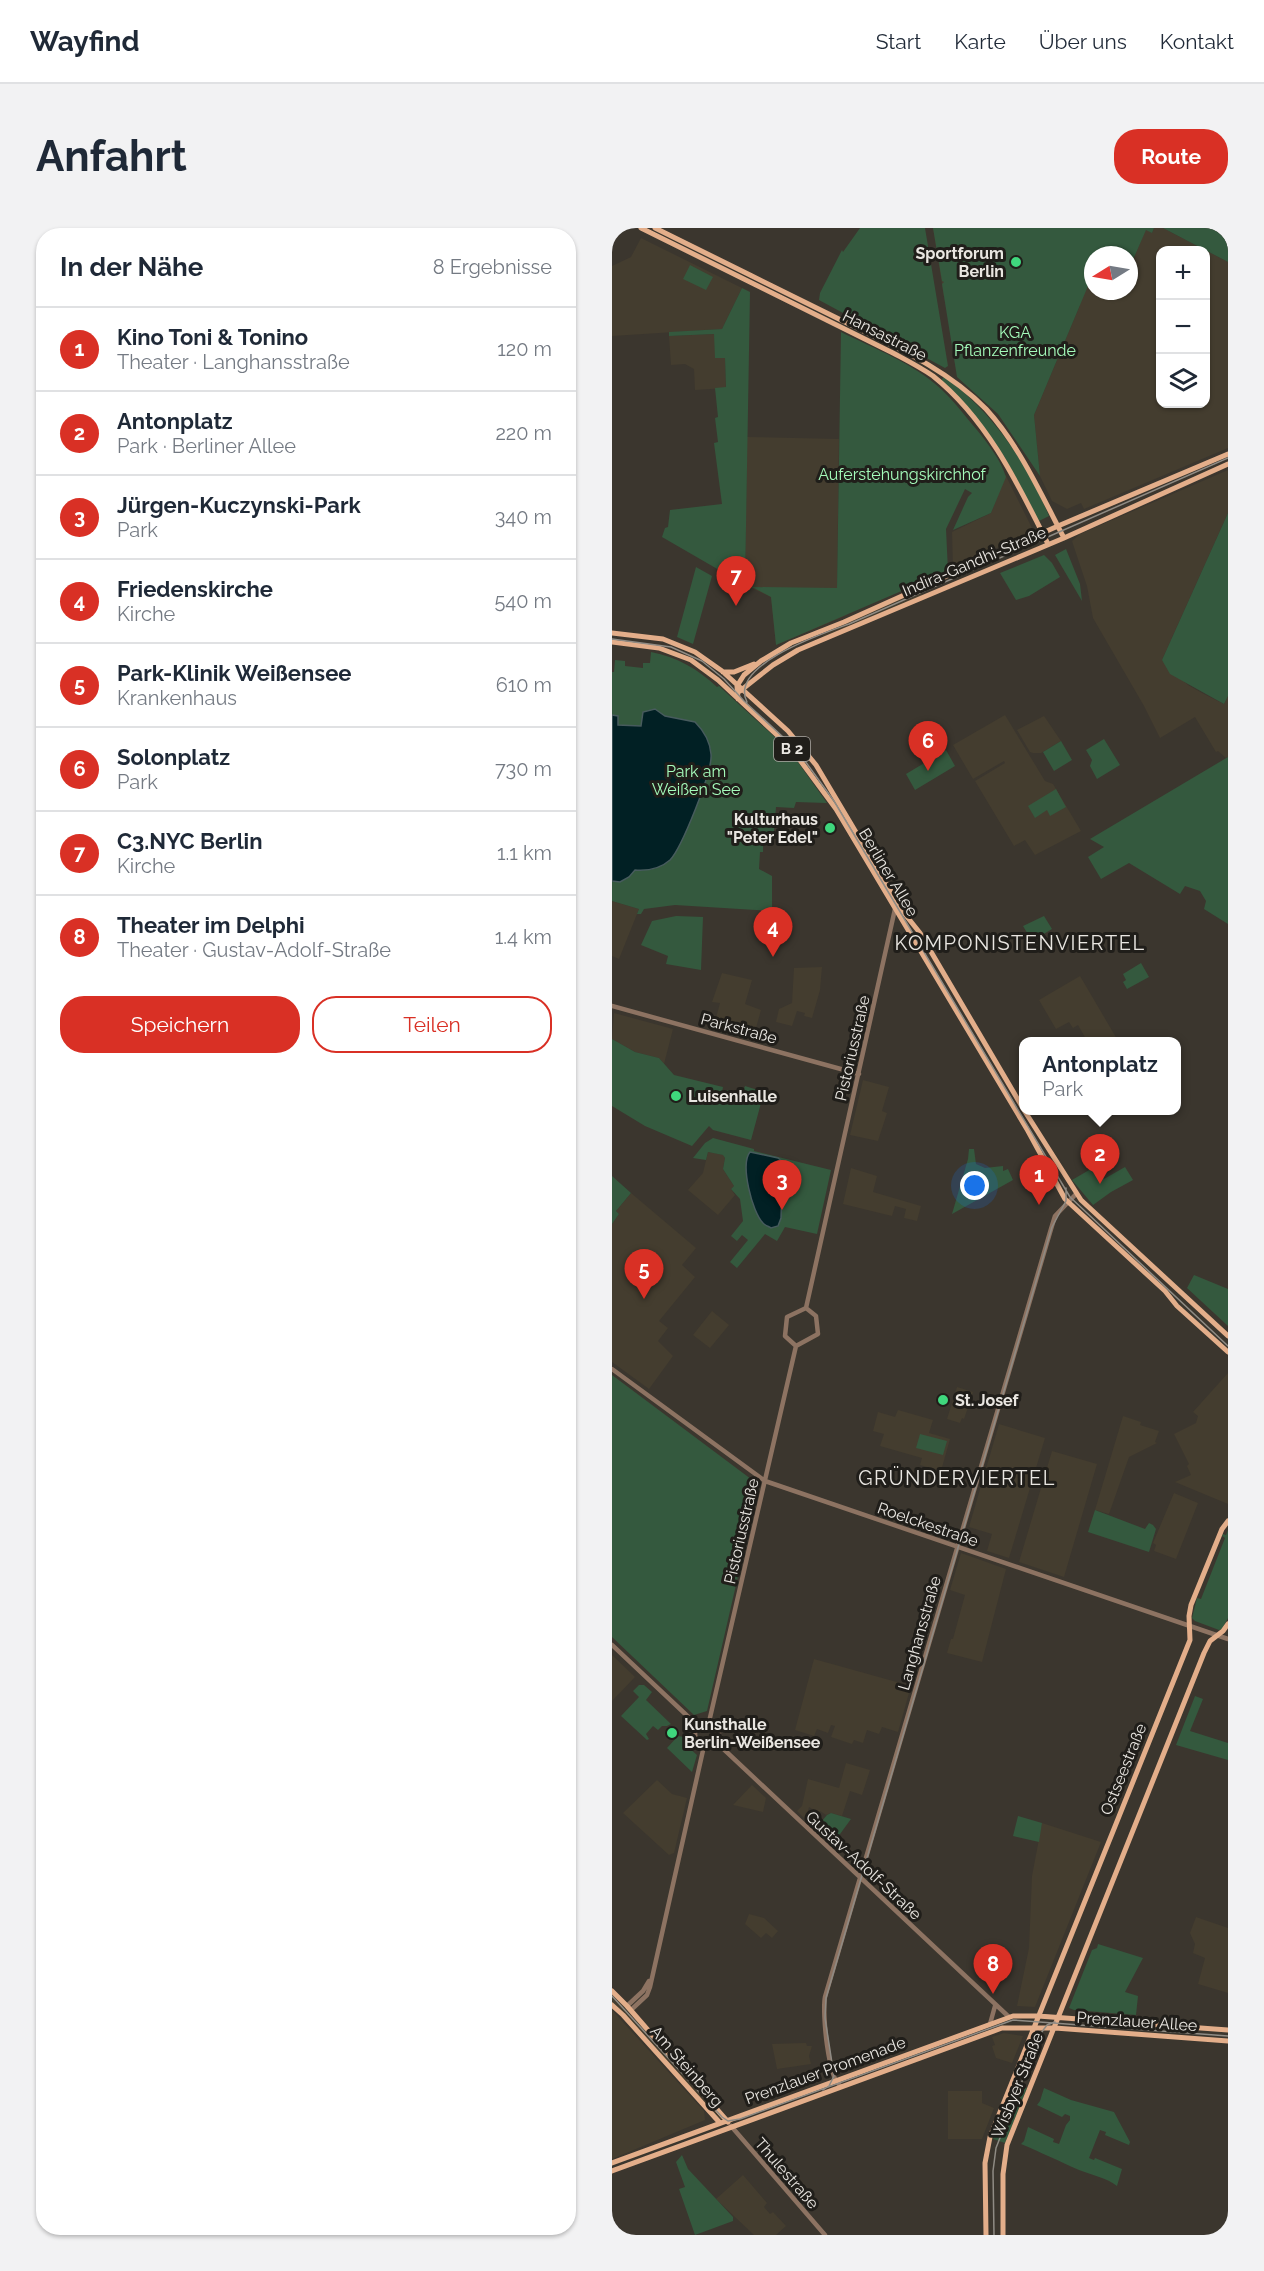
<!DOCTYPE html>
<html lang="de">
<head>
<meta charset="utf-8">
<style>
  :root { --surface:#fff; --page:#f2f2f3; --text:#1f2937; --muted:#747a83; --line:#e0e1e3; --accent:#d93025 }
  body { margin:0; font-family:Raleway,sans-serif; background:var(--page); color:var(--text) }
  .controls { position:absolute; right:18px; top:18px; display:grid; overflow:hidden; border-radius:12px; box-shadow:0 2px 4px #0004 }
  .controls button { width:54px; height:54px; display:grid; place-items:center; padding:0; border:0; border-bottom:2px solid var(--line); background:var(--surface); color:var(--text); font:30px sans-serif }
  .compass { position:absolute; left:472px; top:18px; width:54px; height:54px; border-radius:50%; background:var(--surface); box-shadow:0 2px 4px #0004; rotate:259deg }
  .you { position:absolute; left:363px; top:958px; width:21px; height:21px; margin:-15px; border:4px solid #fff; border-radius:50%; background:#1a73e8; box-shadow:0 0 0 9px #1a73e833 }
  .badge { display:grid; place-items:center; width:39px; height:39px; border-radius:50%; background:var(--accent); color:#fff; font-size:20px; font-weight:700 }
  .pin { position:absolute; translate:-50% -50px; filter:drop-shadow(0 2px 3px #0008) }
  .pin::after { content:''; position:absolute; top:32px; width:21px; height:18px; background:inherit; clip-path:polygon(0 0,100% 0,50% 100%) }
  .popup { position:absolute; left:407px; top:809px; width:162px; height:78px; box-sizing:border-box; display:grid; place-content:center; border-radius:12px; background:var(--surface); filter:drop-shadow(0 2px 4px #0005); font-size:20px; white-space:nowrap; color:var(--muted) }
  .popup b { font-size:22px; color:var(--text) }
  .popup::after { content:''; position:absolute; left:50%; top:100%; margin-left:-12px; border:12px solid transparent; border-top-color:var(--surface) }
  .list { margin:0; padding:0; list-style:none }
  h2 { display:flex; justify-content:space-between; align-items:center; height:78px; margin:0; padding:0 24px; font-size:26px }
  h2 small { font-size:20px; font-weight:400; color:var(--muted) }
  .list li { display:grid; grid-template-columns:39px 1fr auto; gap:18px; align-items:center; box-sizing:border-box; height:84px; padding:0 24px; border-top:2px solid var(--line) }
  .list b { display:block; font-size:22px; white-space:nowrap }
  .list p { margin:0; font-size:20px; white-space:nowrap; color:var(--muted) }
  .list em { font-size:20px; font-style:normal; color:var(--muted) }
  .actions { display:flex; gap:12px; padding:18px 24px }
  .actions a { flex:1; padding:14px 0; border:2px solid var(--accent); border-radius:24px; text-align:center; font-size:21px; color:var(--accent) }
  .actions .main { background:var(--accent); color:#fff }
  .icon { flex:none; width:33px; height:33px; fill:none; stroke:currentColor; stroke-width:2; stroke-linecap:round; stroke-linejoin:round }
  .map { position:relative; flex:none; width:616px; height:2007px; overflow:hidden; border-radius:24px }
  header { display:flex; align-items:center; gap:36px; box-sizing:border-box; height:84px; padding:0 30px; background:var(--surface); border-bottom:2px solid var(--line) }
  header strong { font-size:28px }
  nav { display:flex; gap:33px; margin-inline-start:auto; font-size:21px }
  .intro { display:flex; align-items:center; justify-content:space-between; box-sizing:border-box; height:144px; padding:0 36px }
  h1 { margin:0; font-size:42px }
  .button { padding:15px 27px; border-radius:24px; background:var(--accent); color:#fff; font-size:21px; font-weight:700 }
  main { display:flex; gap:36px; padding:0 36px }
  aside { flex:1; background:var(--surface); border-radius:24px; box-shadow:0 2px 4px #0004 }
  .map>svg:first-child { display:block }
</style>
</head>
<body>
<header>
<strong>Wayfind</strong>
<nav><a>Start</a><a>Karte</a><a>Über uns</a><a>Kontakt</a></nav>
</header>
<div class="intro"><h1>Anfahrt</h1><a class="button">Route</a></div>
<main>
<aside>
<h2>In der Nähe<small>8 Ergebnisse</small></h2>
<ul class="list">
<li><span class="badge">1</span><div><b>Kino Toni &amp; Tonino</b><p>Theater · Langhansstraße</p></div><em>120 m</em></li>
<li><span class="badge">2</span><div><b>Antonplatz</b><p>Park · Berliner Allee</p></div><em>220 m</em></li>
<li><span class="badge">3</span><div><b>Jürgen-Kuczynski-Park</b><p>Park</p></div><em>340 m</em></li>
<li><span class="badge">4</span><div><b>Friedenskirche</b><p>Kirche</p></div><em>540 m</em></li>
<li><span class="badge">5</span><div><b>Park-Klinik Weißensee</b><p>Krankenhaus</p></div><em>610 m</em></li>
<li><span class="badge">6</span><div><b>Solonplatz</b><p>Park</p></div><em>730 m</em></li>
<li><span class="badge">7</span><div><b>C3.NYC Berlin</b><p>Kirche</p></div><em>1.1 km</em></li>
<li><span class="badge">8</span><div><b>Theater im Delphi</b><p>Theater · Gustav-Adolf-Straße</p></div><em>1.4 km</em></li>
</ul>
<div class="actions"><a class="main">Speichern</a><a>Teilen</a></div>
</aside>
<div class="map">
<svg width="616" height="2007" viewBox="0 0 616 2007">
  <rect width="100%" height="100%" fill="#3b362e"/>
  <!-- built -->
  <path fill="#443d2f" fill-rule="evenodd" d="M321,0h191l-31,27v36h36v-22l17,-40 6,4 2,-5h9l65,34v186l-144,61 -3,-6 -14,6 -15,-8 -12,-25 -6,-61 46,-110 -80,-14 -56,6zM548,22h46v154h-46z
    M29,10l101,50 -20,41 -110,7v-70l19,-9z
    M102,106l11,23 1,31 -31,2 -1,-21 -9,-5 -14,1 -2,-29z
    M135,209l92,2 -2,154 10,22 -71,30 -5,-48 -26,-12z
    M616,242v43l-66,147 26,25 14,8 22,11 4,-8v61l-2,1 -8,-7 -2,1 -21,-35 -35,21 -16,-32 -51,-88 -6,-32 -15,-45 8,-7z
    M392,244l28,56 -9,7 -70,34 -1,-37 39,-19 14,-36z
    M308,363l2,5 -99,41 -1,-4z
    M393,487l40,66 8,3 28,47 -46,24 -10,-15 -11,6 -39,-65 30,-18 -1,-2 -31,18 -20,-34z
    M432,488l17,25 -20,12h-8l-3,-1 -13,-22z
    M0,673l27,8 -20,50 -7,-3z
    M210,739l-2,23 -8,28 -8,-2 1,-3 -8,-2 -5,15 -16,-4 3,-13 13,-6 2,-35z
    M110,745l30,7 -7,24 16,6 -8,29 -40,-10 7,-26 -8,-1z
    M468,748l37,63 -3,2h-23l-2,-3 -3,1 -8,-14 -5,3 -4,-6 -13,7 -17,-29z
    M2,785l59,16 -9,35 -5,-6 -24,-6 -23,-13z
    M251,852l26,7 -7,24 5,2 -9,28 -28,-6z
    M96,924l16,3 1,3 -2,11 11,17 -3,3 4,6 -17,20 -30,-25 15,-17z
    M239,940l26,8 -4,16 48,14 -4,15 -13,-3 2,-9 -11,-3 -3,10 -49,-12z
    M19,965l65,55 -14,17 13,12 -36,44 9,7 -10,13 15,15 -24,33 -37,-27v-138l7,-10 -3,-3z
    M100,1083l17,14 -19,23 -17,-13z
    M616,1145v131l-53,-22 16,-7 -4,-9 2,-2 -15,-30 22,-11 2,-7 -5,-4z
    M345,1159l16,5 -9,27 -2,-1 -2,5 -13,-4z
    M286,1182l35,10 -4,13 21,6 -9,32 -21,-6 2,-7 -42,-12 4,-12 -11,-3 5,-19 17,5z
    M511,1188l18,6 -1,3 19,6 -4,11 2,1 -28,14 -20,57 -14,-4z
    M387,1196l46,14 -36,120 -22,-7 5,-17 -23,-7z
    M440,1223l45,13 -33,113 -45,-15z
    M562,1265l24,10 -22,56 -22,-8 2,-6 -3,-2z
    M349,1325l45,16 -24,93 -35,-9 4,-14h2l12,-44 -15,-5z
    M0,1427l23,22 -23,24z
    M202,1431l97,27 -13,46 -16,-5 -3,7 -12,-4 -4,13 -9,-3 -2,4 -21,-7 4,-11 -4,-1 -3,8 -11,-4 -3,7 -19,-6z
    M234,1535l24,7 -8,25 -12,-4 -8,25 -11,-3 -5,2 -6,-4 -1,2 -10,-6 -3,13 -9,-9 5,-5 6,-27 31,9z
    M45,1552l15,14 15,4 -13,55 -5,2 -46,-42z
    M140,1557l14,13 -3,14 -30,-7z
    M430,1595l59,19 -66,165 -18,-1 12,-58 3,-72z
    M137,1686l15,4 14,13 -6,7 -6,-5 -5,5 -16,-14z
    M584,1689l32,11v65l-30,-9 7,-26 -12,-5 2,-9 -5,-11z
    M0,1766l5,3 108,121 -5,2 -108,-118z
    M0,1782l92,101 1,9 -93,39z
    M392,1805l19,3 -11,27 -16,-5 -4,-12 3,-1 -3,-8z
    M194,1815l1,3h5l-3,10 2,8 -34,5 -5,-25z
    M336,1863h34v12l12,5 -12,31h-34z
    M131,1947l24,28 -3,4 6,7 3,-2 13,14 -10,9h-22l-38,-36z"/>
  <!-- green -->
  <path fill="#34593e" d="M248,0h65l23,138 -3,2 -126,-68 1,-7 22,-43 1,2z
    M321,0h221l-2,5 -6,-3 -17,39v-14h-36v19l-59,141 6,61 -42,-62 -41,-37 -15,-93 2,-2 -2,-1z
    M551,0h65v34z
    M78,37l23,12 -7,13 -23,-11z
    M130,60l8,4 -5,293 -83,-48 3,-9 3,-1 2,-17 52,-6 -8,-61 4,-1 -3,-24 3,-1 -3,-29 11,-1 -1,-29h-10l-1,-24 -45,2v-4l53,-3z
    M229,104c34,17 72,31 100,57 13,12 24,27 36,41 11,14 24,30 29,47l-15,36 -38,17 15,-33 4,-4 -7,-4 -19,40 2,42 -172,74 -5,-48 -19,-10 85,1z
    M332,148c48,36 82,85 105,140l-10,5 -35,-65 -63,-75z
    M616,285v183l-4,8 -54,-30 -8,-14z
    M454,321l14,35 2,17 -27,-46z
    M432,327l8,8 8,14 -31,19 -13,4 -16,-27z
    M84,339l16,9 -19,68 -16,-7z
    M39,424c26,5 47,17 66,35l2,-1 71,65 37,52 -31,-1 -2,6 -18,-1 -3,36h-10v9h-3l-1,17 13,7v35l-97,-6 -31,4 -3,5h-4l2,-5 -27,-8v-229h2l1,-12 10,1v5l18,2v-5h7z
    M492,511l16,26 -23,14 -7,-13 2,-6 -6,-10z
    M449,513l11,19 -18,11 -11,-19z
    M334,522l9,16 -40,24 -9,-16z
    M616,529v167l-24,-15 2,-8 -6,-10 -15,-5 -5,8 -51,-31 -28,16 -13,-22 16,-10 -14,-8z
    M444,561l10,18 -16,9 -3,-6 -12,8 -7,-12z
    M64,688l27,1 -2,53 -35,-6 2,-8 -27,-11 11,-24z
    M432,688l8,13 -20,12 -9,-15z
    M529,735l8,14 -22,12 -4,-7 3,-2 -3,-6z
    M0,811l23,13 24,6 15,17 49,12 -1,5 6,-2 14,4 3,-8 19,6 -13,48 -38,-10 -4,-4 -17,20 -47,-20 -33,-20z
    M101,910l41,11v2l77,19 -14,64 -32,-7 -8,14 -12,-7 -28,34 -7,-6 18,-22 -6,-5 -5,6 -6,-5 12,-15 -3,-22 -9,-10 3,-3 -11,-17 2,-11 -2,-3 -15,-3 -2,8 -13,-2 12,-15z
    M357,921h5l2,15 9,4 18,-2v5l5,-2 5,11 -61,34 16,-55z
    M484,938l8,13 21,-12 8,13 -22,12 -18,13 -21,-25z
    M0,948l19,17 -15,18 3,3 -7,10z
    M582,1047l34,14v37l-41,-38z
    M0,1147l147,110 -52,226 -13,4 -82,-78z
    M308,1206l27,7 -4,14 -27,-7z
    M483,1282l50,19 4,-6 4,2 3,4 -7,23 -61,-20z
    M616,1302v88l-6,11 -3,1 -24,-9 -3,-3 5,-20 4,1 24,-61 -3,-2 1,-2 3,1z
    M306,1404l8,3 -12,40 -8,-2z
    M27,1457h5l8,7 -6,8 25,24 -4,2h-5l-4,4 -5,-4 -7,8 3,5 -2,1 -26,-24 18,-19 -6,-6z
    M583,1468l8,3 -13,32 38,12v17l-52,-15z
    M66,1508l6,1 3,9 10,9 -5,17 -25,-24z
    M219,1585l20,6 -19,26 -17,-16 12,-14z
    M406,1588l24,7 -3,19 -26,-6z
    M486,1716l45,14 -18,34 13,4 -2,19 -62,-5 -5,-2 23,-58 5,-2z
    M402,1855l13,5 -22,55 -12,-4z
    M432,1860l27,12 43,12 16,30 -1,3 -24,-10 1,-3 -6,-2 -11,28 5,2 1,-2 27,11 -5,17c-10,-8 -25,-11 -38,-16 -18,-8 -39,-18 -58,-26l3,-3 4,-14 26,12 -1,3 6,2 7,-19 4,-5v-4l-5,-2 -3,3 -25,-12 3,-4z
    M70,1927l6,14 45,48v4l-38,14 -16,-46 6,-2 -9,-25z"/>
  <!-- water -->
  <path fill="#012024" stroke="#475b5d" stroke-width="1.5" d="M43,481l10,7 30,6c9,9 15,19 16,32 2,17 -30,95 -41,106 -10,9 -22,11 -35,10l-6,7 -9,5 -8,-1v-166l6,1v9l23,1 2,-14z
    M138,924l28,6 5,4 -2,56 -3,8 -7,2c-1,-1 -7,-3 -8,-5 -11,-11 -23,-59 -13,-71z"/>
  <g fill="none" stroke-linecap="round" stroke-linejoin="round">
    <!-- minor -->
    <path stroke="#8d7362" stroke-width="4.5" d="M0,778l247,68
      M194,1080l89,-399
      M184,1118l22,-12 -2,-18 -10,-8
      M184,1118l-11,-10 2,-19 19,-9
      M0,1141l153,112 463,158
      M0,1417l86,81
      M97,1494l87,-376
      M83 1506a12 12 0 1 1 24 0a12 12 0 1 1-24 0Z
      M104,1514l293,275
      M15,1778l16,-15 6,-10
      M19,1782l16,-15 3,-8 54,-241
      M378,1796l5,-18
      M229,1858c-13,-6 -19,-74 -16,-89l226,-768 4,-13 21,-22
      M119,1898l94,109"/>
    <!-- major -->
    <path stroke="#e3ae8a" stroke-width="5" d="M29,0l252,125c13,7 27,14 40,23 54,43 85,108 115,168
      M43,0c64,32 128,63 192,95 49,24 100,46 139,86 33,36 55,85 78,129
      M0,405l51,6 32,13 27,19 66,60 28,34 88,148 16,20 104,177
      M0,414l47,6 32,12 27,20 73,68 45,61 192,322 37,68 100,92 12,15 51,46
      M111,444h11l20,-8
      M128,463l33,-26 25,-15 266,-112 164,-74
      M126,471l-1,-13 7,-11 17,-14 30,-18 53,-21 214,-96 170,-72
      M412,882l57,90 147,136
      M0,1763l15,15 101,116
      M0,1777l11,10 97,108
      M0,1935l401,-147h25l190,14
      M0,1943l390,-143h53l173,13
      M374,2007l-1,-72 5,-26 200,-497 -1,-24 2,-11 31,-76 6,-8
      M391,2007v-61l4,-29 197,-492 6,-12 13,-10 5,-7"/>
    <!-- tram -->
    <path stroke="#8f8b84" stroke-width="1.5" d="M0,411l59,8 31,14 22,18 20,22 53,49 37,51 236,396 158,149
      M135,474c-19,-37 77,-69 102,-78l379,-166
      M0,1768l110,121 6,4 12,-2 273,-99 215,16
      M211,1862l6,-4 5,-10 -9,-58 1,-20 226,-771 14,-26v-13
      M382,2007l-1,-64 3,-23 45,-115 6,-8 8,-3"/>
  </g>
  <!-- markers -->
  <g fill="#3fd77d" stroke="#201e1a" stroke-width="2">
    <circle cx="404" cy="34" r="6"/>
    <circle cx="218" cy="600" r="6"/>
    <circle cx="64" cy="868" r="6"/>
    <circle cx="331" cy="1172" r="6"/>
    <circle cx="60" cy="1505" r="6"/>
  </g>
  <g text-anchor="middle" stroke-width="6" stroke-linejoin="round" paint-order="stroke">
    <!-- shield labels -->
    <rect fill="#201e1a" stroke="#adaaa5" stroke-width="1.5" x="162" y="509" width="36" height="24" rx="4.5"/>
    <g font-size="15" font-weight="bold" fill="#e9e6e1">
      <text x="180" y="526">B 2</text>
    </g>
    <!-- poi labels -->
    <g font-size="16" font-weight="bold" fill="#e9e6e1" stroke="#201e1a" text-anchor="start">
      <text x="392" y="31" text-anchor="end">Sportforum<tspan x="392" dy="18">Berlin</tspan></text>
      <text x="206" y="597" text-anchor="end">Kulturhaus<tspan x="206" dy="18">"Peter Edel"</tspan></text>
      <text x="76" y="874">Luisenhalle</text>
      <text x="343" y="1178">St. Josef</text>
      <text x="72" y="1502">Kunsthalle<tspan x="72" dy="18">Berlin-Weißensee</tspan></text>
    </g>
    <!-- park labels -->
    <g font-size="16" fill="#a5fcbb" stroke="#201e1a">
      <text x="403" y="110">KGA<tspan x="403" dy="18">Pflanzenfreunde</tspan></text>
      <text x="290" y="252">Auferstehungskirchhof</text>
      <text x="84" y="549">Park am<tspan x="84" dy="18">Weißen See</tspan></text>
    </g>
    <!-- street labels -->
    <g font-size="16" fill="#e9e6e1" stroke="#201e1a">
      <text transform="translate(273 107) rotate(27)" y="6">Hansastraße</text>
      <text transform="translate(362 333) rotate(-23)" y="6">Indira-Gandhi-Straße</text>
      <text transform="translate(277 644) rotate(59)" y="6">Berliner Allee</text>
      <text transform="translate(127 800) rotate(15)" y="6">Parkstraße</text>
      <text transform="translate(240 820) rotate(-77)" y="6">Pistoriusstraße</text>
      <text transform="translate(316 1296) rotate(19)" y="6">Roelckestraße</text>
      <text transform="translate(129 1303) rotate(-77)" y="6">Pistoriusstraße</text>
      <text transform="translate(307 1405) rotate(-74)" y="6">Langhansstraße</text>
      <text transform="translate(511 1541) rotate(-68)" y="6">Ostseestraße</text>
      <text transform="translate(252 1637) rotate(43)" y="6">Gustav-Adolf-Straße</text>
      <text transform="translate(525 1793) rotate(4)" y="6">Prenzlauer Allee</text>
      <text transform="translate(75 1838) rotate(49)" y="6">Am Steinberg</text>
      <text transform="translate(213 1842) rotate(-20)" y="6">Prenzlauer Promenade</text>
      <text transform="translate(405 1857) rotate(-68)" y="6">Wisbyer Straße</text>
      <text transform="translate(175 1945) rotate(49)" y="6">Thulestraße</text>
    </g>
    <!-- quarter labels -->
    <g font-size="20" letter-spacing="1.5" fill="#e9e6e1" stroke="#201e1a">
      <text x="408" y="722">KOMPONISTENVIERTEL</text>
      <text x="345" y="1257">GRÜNDERVIERTEL</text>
    </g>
  </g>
</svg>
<div class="controls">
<button>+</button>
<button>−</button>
<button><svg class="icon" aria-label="layers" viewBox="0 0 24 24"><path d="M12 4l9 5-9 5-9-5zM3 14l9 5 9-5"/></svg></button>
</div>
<svg class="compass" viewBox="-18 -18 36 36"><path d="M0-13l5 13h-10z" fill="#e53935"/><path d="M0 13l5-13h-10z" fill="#747a83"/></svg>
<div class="you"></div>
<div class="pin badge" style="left:427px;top:977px">1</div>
<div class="pin badge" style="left:488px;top:956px">2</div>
<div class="popup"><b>Antonplatz</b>Park</div>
<div class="pin badge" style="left:170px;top:982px">3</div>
<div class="pin badge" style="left:161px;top:729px">4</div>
<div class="pin badge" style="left:32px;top:1071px">5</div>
<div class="pin badge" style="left:316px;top:543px">6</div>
<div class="pin badge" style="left:124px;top:378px">7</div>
<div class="pin badge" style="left:381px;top:1766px">8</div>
</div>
</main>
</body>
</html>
